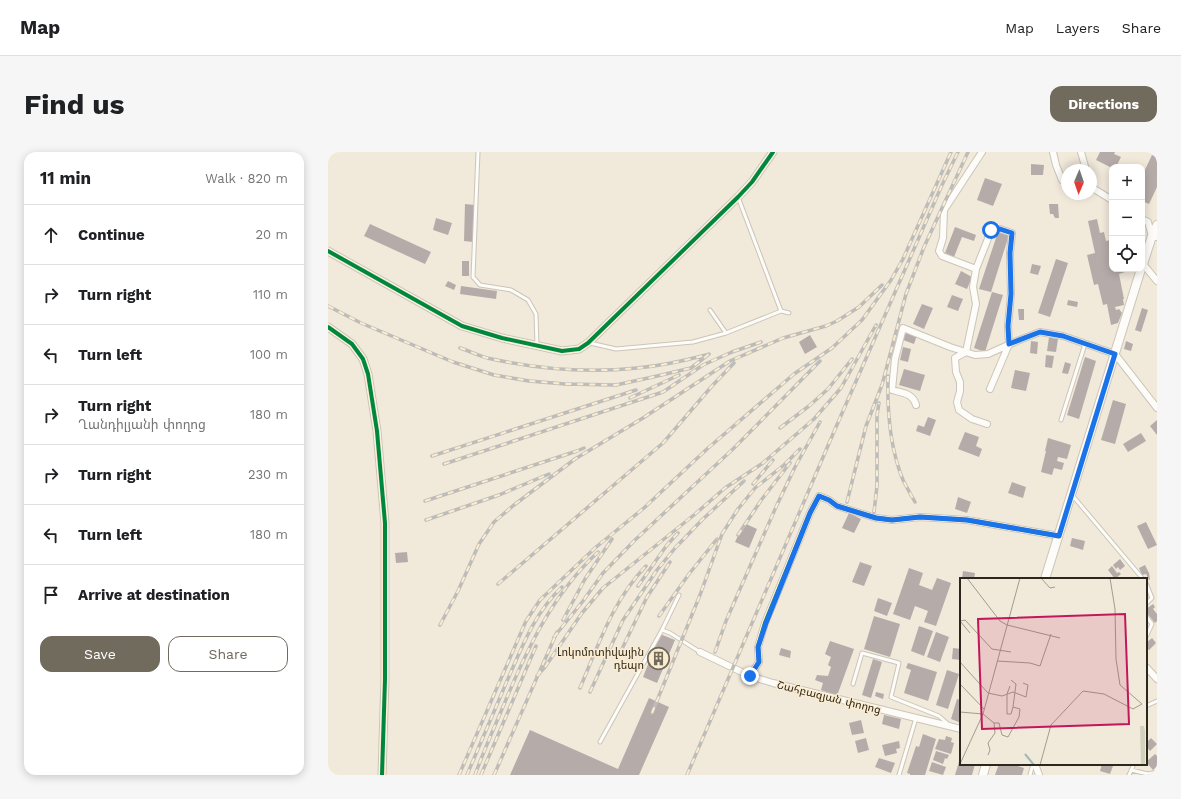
<!DOCTYPE html>
<html lang="en">
<head>
<meta charset="utf-8">
<style>
  :root { --surface:#fff; --page:#f6f6f6; --text:#202124; --muted:#757577; --line:#e0e0e0; --accent:#716b5e }
  body { margin:0; font-family:"Work Sans","Noto Sans Armenian",sans-serif; background:var(--page); color:var(--text) }
  .controls { position:absolute; right:12px; top:12px; display:grid; overflow:hidden; border-radius:8px; box-shadow:0 2px 10px #0003 }
  .controls button { width:36px; height:36px; display:grid; place-items:center; padding:0; border:0; border-bottom:1px solid var(--line); background:var(--surface); color:var(--text); font:20px sans-serif }
  .compass { position:absolute; left:733px; top:12px; width:36px; height:36px; border-radius:50%; background:var(--surface); box-shadow:0 2px 10px #0003; rotate:182deg }
  .stop { position:absolute; width:12px; height:12px; margin:-9px; border:3px solid #1a73e8; border-radius:50%; background:#fff }
  .stop.end { background:#1a73e8; border-color:#fff; box-shadow:0 1px 4px #0008 }
  .list { margin:0; padding:0; list-style:none }
  h2 { display:flex; justify-content:space-between; align-items:center; height:52px; margin:0; padding:0 16px; font-size:17px }
  h2 small { font-size:13px; font-weight:400; color:var(--muted) }
  .list li { display:grid; grid-template-columns:26px 1fr auto; gap:12px; align-items:center; box-sizing:border-box; height:60px; padding:0 16px; border-top:1px solid var(--line) }
  .list b { display:block; font-size:15px; white-space:nowrap }
  .list p { margin:0; font-size:13px; white-space:nowrap; color:var(--muted) }
  .list em { font-size:13px; font-style:normal; color:var(--muted) }
  .actions { display:flex; gap:8px; padding:12px 16px }
  .actions a { flex:1; padding:9px 0; border:1px solid var(--accent); border-radius:12px; text-align:center; font-size:14px; color:var(--accent) }
  .actions .main { background:var(--accent); color:#fff }
  .icon { flex:none; width:22px; height:22px; fill:none; stroke:currentColor; stroke-width:2; stroke-linecap:round; stroke-linejoin:round }
  .map { position:relative; flex:none; width:829px; height:623px; overflow:hidden; border-radius:12px }
  header { display:flex; align-items:center; gap:24px; box-sizing:border-box; height:56px; padding:0 20px; background:var(--surface); border-bottom:1px solid var(--line) }
  header strong { font-size:19px }
  nav { display:flex; gap:22px; margin-inline-start:auto; font-size:14px }
  .intro { display:flex; align-items:center; justify-content:space-between; box-sizing:border-box; height:96px; padding:0 24px }
  h1 { margin:0; font-size:28px }
  .button { padding:10px 18px; border-radius:12px; background:var(--accent); color:#fff; font-size:14px; font-weight:700 }
  main { display:flex; gap:24px; padding:0 24px }
  aside { flex:1; background:var(--surface); border-radius:12px; box-shadow:0 2px 10px #0003 }
  .map>svg:first-child { display:block }
</style>
</head>
<body>
<header>
<strong>Map</strong>
<nav><a>Map</a><a>Layers</a><a>Share</a></nav>
</header>
<div class="intro"><h1>Find us</h1><a class="button">Directions</a></div>
<main>
<aside>
<h2>11 min<small>Walk · 820 m</small></h2>
<ul class="list">
<li><svg class="icon" aria-label="ahead" viewBox="0 0 24 24"><path d="M12 20V5M6 11l6-6 6 6"/></svg><div><b>Continue</b></div><em>20 m</em></li>
<li><svg class="icon" aria-label="right" viewBox="0 0 24 24"><path d="M7 20v-9h11M14 6l5 5-5 5"/></svg><div><b>Turn right</b></div><em>110 m</em></li>
<li><svg class="icon" aria-label="left" viewBox="0 0 24 24"><path d="M17 20v-9H6M10 6l-5 5 5 5"/></svg><div><b>Turn left</b></div><em>100 m</em></li>
<li><svg class="icon" aria-label="right" viewBox="0 0 24 24"><path d="M7 20v-9h11M14 6l5 5-5 5"/></svg><div><b>Turn right</b><p>Ղանդիլյանի փողոց</p></div><em>180 m</em></li>
<li><svg class="icon" aria-label="right" viewBox="0 0 24 24"><path d="M7 20v-9h11M14 6l5 5-5 5"/></svg><div><b>Turn right</b></div><em>230 m</em></li>
<li><svg class="icon" aria-label="left" viewBox="0 0 24 24"><path d="M17 20v-9H6M10 6l-5 5 5 5"/></svg><div><b>Turn left</b></div><em>180 m</em></li>
<li><svg class="icon" aria-label="arrive" viewBox="0 0 24 24"><path d="M6 21V4h12l-3 4 3 4H6"/></svg><div><b>Arrive at destination</b></div></li>
</ul>
<div class="actions"><a class="main">Save</a><a>Share</a></div>
</aside>
<div class="map">
<svg width="829" height="623" viewBox="0 0 829 623">
  <rect width="100%" height="100%" fill="#f1e9da"/>
  <!-- building -->
  <path fill="#b5acaa" d="M772,0h15l-1,2 7,3 -5,10h-4v1l-16,-8z
    M824,3l5,2v30l-8,17 -7,-3v-25z
    M703,12l13,1 -1,10h-12z
    M657,26l17,6 -9,22 -16,-6z
    M137,52l9,1 -1,37 -9,-1z
    M721,52h9l1,14h-4l-2,-4h-3z
    M108,66l16,5 -4,12 -15,-5z
    M769,67l3,14 4,-1 2,9 4,-1 2,10v19h16v2l-9,3 5,25h-1l1,6 -9,2 1,3 3,-1 3,4 -4,10 -7,2 -4,-21 -4,1 -5,-21 -4,1 -7,-30 8,-2 -7,-32z
    M42,72l61,28 -6,12 -61,-28z
    M627,75l21,8 -2,6 -12,-4 -8,20 -9,-4z
    M670,80l11,3 -18,57 -12,-3z
    M728,107l12,4 -18,54 -12,-4z
    M134,109h7v15h-7z
    M704,112l9,2 -3,9 -8,-2z
    M633,119l11,6 -5,12 -12,-5z
    M120,129l8,4 -2,5 -9,-4z
    M133,134l36,5 -1,8 -36,-5z
    M664,140l11,3 -18,57 -11,-4z
    M624,143l11,4 -5,12 -11,-4z
    M740,148l10,2 -1,5 -10,-2z
    M594,152l11,4 -9,21 -11,-5z
    M814,156l6,2 -7,22 -6,-2z
    M690,157h6v11h-5z
    M578,180l11,3 -3,9 -11,-4z
    M482,183l7,12 -12,7 -6,-12z
    M721,185l9,2 -2,13 -9,-1z
    M703,189l7,1 -1,12 -7,-1z
    M798,189l7,3 -2,7 -7,-2z
    M575,195l8,2 -3,13 -8,-2z
    M718,203l8,1 -2,12 -7,-1z
    M757,205l11,4 -17,58 -12,-4z
    M737,210l6,2 -3,10 -6,-1z
    M576,217l21,6 -5,16 -21,-6z
    M687,218l15,3 -4,18 -15,-3z
    M785,248l13,4 -11,40 -14,-4z
    M600,265l8,3 -6,16 -14,-5 2,-6 6,2z
    M829,268v15l-7,-9z
    M637,280l14,5 -3,9 6,3 -3,8 -21,-8z
    M813,281l5,8 -18,11 -5,-8z
    M720,286l23,7 -4,14 -9,-2 -1,4 7,2 -2,7 -8,-2 -2,7 -11,-3 5,-21h-1z
    M684,330l14,5 -3,11 -15,-5z
    M630,345l13,5 -4,11 -12,-4z
    M521,361l12,6 -7,14 -12,-5z
    M818,370l11,23 -9,4 -11,-23z
    M416,371l13,6 -8,19 -14,-6z
    M744,386l13,3 -2,9 -13,-4z
    M79,400l1,10 -12,1 -1,-10z
    M792,407l5,7 -5,4 -2,-3 -2,2 -3,-4z
    M532,410l12,4 -8,20 -12,-4z
    M817,413l4,8 1,6 -1,1 -3,-6 -4,1 -3,-7z
    M784,414l5,7 2,-1 2,2 -6,5 -7,-9z
    M581,416l14,5 -4,12 13,5 5,-12 14,5 -15,43 -12,-4 4,-11 -13,-5 -5,14 -17,-6z
    M635,419l12,2 -1,6h-12z
    M550,446l14,5 -5,13 -13,-5z
    M825,452l2,3 -2,2 4,5v7l-2,2 -9,-11v-3z
    M546,464l26,8 -10,33 -26,-8z
    M591,474l14,5 -9,25 -13,-5z
    M608,480l13,5 -9,25 -13,-5z
    M332,482l15,6 -18,43 -14,-6z
    M824,486l4,5 -7,7 -3,-3v-4z
    M502,489l24,8 -17,47 -16,-6 2,-7 -8,-3 2,-5 11,1 3,-9 -3,-2 3,-8 -6,-3z
    M453,496l10,3 -1,7 -11,-3z
    M625,496l8,1v11l-9,-1z
    M545,507l9,3 -11,36 -9,-3z
    M580,511l29,9 -9,29 -24,-8 7,-23 -5,-2z
    M619,518l12,4 -11,35 -12,-4z
    M548,540l8,2 -1,5 -8,-3z
    M321,546l20,9 -30,68h-129l20,-45 88,39z
    M629,547l4,1v23l-10,-4z
    M556,563l17,4 -2,10 -17,-5z
    M533,568l3,13 -12,2 -3,-12z
    M595,582l13,5 -11,36h-15v-1l-3,-1 9,-27 3,1z
    M618,584l6,2 -1,4 3,1 -3,11 -16,-5 4,-10 6,1z
    M538,586l3,12 -11,3 -3,-12z
    M823,586l6,6 -7,7 -4,-5v-3z
    M571,589l1,7 -4,1 1,4 -12,3 -3,-11z
    M608,599l13,4 -2,4 -2,-1 -2,6 -10,-4z
    M827,602l2,2v10l-4,4 -7,-8z
    M633,603v9h14l-3,11h-17z
    M551,606l16,5 -4,10 -16,-6z
    M604,610l14,5 -3,8 -14,-4z
    M671,612h12l13,4 -2,7h-27z
    M774,612l11,2 -3,8 -10,-3z"/>
  <g fill="none" stroke-linecap="round" stroke-linejoin="round">
    <defs>
      <path id="service" d="M150,0l-5,125 7,8 31,5 17,10 8,14 1,32
        M410,45l43,114 8,2
        M382,158l16,23
        M262,191l26,6 77,-7 33,-9 55,-22
        M733,268l24,-76
        M744,343l71,84
        M818,431l6,15 -6,6
        M818,464l6,8 -6,13
        M334,478l8,3 30,19
        M525,532l9,-31 37,10 -8,34 48,19 9,8
        M818,554l11,-5
        M272,590l62,-112 17,-35
        M803,618l17,4 9,-2
        M571,623l17,-57
        M702,623l3,-11
        M801,623l5,-11"/>
      <path id="minor" d="M654,0l-38,58 -1,28 -4,13 3,5 34,13 -3,18 3,17 -10,48 -11,6 1,14 4,10v9l-3,11 2,8 13,9 15,5
        M725,0l3,13 6,15 5,2
        M753,0l5,18
        M763,35l21,13
        M814,67l6,3 4,14 5,1
        M815,112l14,17
        M648,117l15,-38 9,-2 12,4 -2,20 1,41 -3,32 1,18 -19,45
        M588,253c-3,-12 -14,-12 -24,-15l3,-31 8,-31 47,19 25,8 13,-1 29,-13 23,-9 23,4 52,18 42,54
        M372,500l50,24 23,7 188,46
        M818,515l11,12
        M422,524l9,-14 -1,-15 7,-24 45,-110 9,-17 10,4 8,6 39,12 16,2 28,-3 47,3 92,16
        M707,612l4,11"/>
      <path id="tertiary" d="M0,99l134,75 40,12 60,13 17,-2 9,-6 150,-146 14,-15 21,-30
        M0,175l24,17 11,15 5,15 9,57 8,92v156l-3,96"/>
      <path id="secondary" d="M814,115l10,-31 5,-11
        M717,427l96,-310
        M655,623l3,-11"/>
    </defs>
    <!-- service casing -->
    <use href="#service" stroke="#cbc5b9" stroke-width="5"/>
    <!-- minor casing -->
    <use href="#minor" stroke="#cbc5b9" stroke-width="8"/>
    <!-- tertiary casing -->
    <use href="#tertiary" stroke="#cbc5b9" stroke-width="9"/>
    <!-- secondary casing -->
    <use href="#secondary" stroke="#cbc5b9" stroke-width="10"/>
    <!-- service -->
    <use href="#service" stroke="#fdfcf9" stroke-width="3"/>
    <!-- minor -->
    <use href="#minor" stroke="#fdfcf9" stroke-width="6"/>
    <!-- tertiary -->
    <use href="#tertiary" stroke="#fdfcf9" stroke-width="7"/>
    <!-- secondary -->
    <use href="#secondary" stroke="#fdfcf9" stroke-width="8"/>
    <defs>
      <path id="rail" d="M0,154l33,17 92,39 41,13 35,6 36,3 51,1 37,-8 38,-9 18,-14
        M132,196c10,3 21,9 32,11 47,10 97,14 145,9 23,-2 46,-7 69,-13
        M560,224c-1,35 2,72 15,104 4,8 8,15 12,22
        M302,246l49,-23
        M452,276l29,-22 19,-17 24,-30
        M104,304l204,-66
        M116,312l219,-72 40,-27 29,-13 29,-10
        M425,332l20,-24
        M97,349l152,-50 7,-3
        M519,350l19,-76 16,-41 24,-91 18,-47 44,-95
        M546,360l3,-26v-71l2,-12
        M98,368l73,-25 50,-21
        M410,383l24,-36 28,-36
        M170,432l165,-141 49,-57 22,-23
        M310,434l29,-41 11,-12
        M331,464l30,-42 28,-35
        M235,468l22,-41 27,-40
        M112,473l18,-34 21,-47 15,-22 20,-17 61,-46 68,-41 87,-57 53,-23 43,-12 11,-5 22,-14 23,-22
        M226,485l29,-36 20,-28 32,-33 98,-91 87,-88
        M387,500l11,-31 50,-114 19,-40 25,-45
        M292,501l27,-56 23,-35
        M209,524l8,-9 37,-54 21,-25 91,-73 31,-27 38,-25 51,-44 27,-31 35,-63
        M252,536c18,-42 33,-88 66,-122
        M262,540l33,-72 34,-50 19,-23 26,-27 42,-39
        M324,561l48,-118 22,-61 16,-25 17,-21 29,-23 16,-16
        M131,623l67,-154 14,-21 55,-52 49,-40 63,-59 87,-75 38,-26 30,-28 29,-40 12,-21 48,-107
        M139,623c12,-29 25,-58 37,-87 16,-36 29,-74 58,-101
        M147,623c9,-25 20,-49 30,-73 23,-55 48,-108 93,-150
        M153,623l55,-129
        M166,623l63,-143
        M359,623l149,-348 106,-242 16,-33"/>
    </defs>
    <!-- rail casing -->
    <use href="#rail" stroke="#bdbcb8" stroke-width="3.5"/>
    <!-- rail -->
    <use href="#rail" stroke="#fbecd0" stroke-width="2" stroke-dasharray="6" stroke-linecap="butt"/>
    <defs>
      <path id="cycleway" d="M0,99l134,75 40,12 60,13 17,-2 9,-6 150,-146 14,-15 21,-30
        M0,175l24,17 11,15 5,15 9,57 8,92v156l-3,96
        M422,524l9,-14 -1,-15 7,-24 45,-110 9,-17 10,4 8,6 39,12 16,2 28,-3 47,3 92,16"/>
    </defs>
    <!-- cycleway casing -->
    <use href="#cycleway" stroke="#fbecd0" stroke-width="6"/>
    <!-- cycleway -->
    <use href="#cycleway" stroke="#00873e" stroke-width="4"/>
  </g>
  <g fill="none" stroke-linecap="round" stroke-linejoin="round">
    <!-- route -->
    <path stroke="#1a73e8" stroke-width="5" d="M422,524l9,-14 -1,-15 8,-24 44,-110 9,-17 10,4 8,6 39,12 16,2 28,-3 47,3 92,16 56,-182 -52,-18 -23,-4 -31,12 -1,-18 3,-32 -1,-41 2,-20 -12,-4 -9,1"/>
  </g>
  <!-- icons -->
  <defs>
    <symbol id="building-ring" viewBox="-11 -11 22 22"><circle r="9.5" fill="#fbecd0" stroke="#716b5e" stroke-width="1.5"/><path d="M-4-6H4V6H1V3H-1V6H-4ZM-2.5-4.3h1.7v1.8h-1.7ZM.8-4.3h1.7v1.8H.8ZM-2.5-1h1.7V.8h-1.7ZM.8-1h1.7V.8H.8Z" fill="#716b5e"/></symbol>
  </defs>
  <g fill-rule="evenodd">
    <use href="#building-ring" x="318" y="494" width="25" height="25"/>
  </g>
  <g text-anchor="middle" stroke-width="3" stroke-linejoin="round" paint-order="stroke">
    <!-- poi labels -->
    <g font-size="11" fill="#2c271c" stroke="#fbecd0" text-anchor="end">
      <text x="316" y="504">Լոկոմոտիվային<tspan x="316" dy="13">դեպո</tspan></text>
    </g>
    <!-- street labels -->
    <g font-size="11" fill="#2c271c" stroke="#fbecd0">
      <text transform="translate(501 545) rotate(14)" y="4">Շահբազյան փողոց</text>
    </g>
  </g>
  <!-- overview -->
  <g transform="translate(632 426)">
    <rect width="187" height="187" fill="#f1e9da"/>
    <path d="M180,148h4l1,5v34h-4z" fill="#d2d1be"/>
    <path fill="none" stroke="#a0b9bb" stroke-width="2" d="M65,176l9,11"/>
    <path fill="none" stroke="#a29b8e" stroke-width="1" d="M7,0l33,43 7,4 53,13M81,0l9,10 5,-1M0,43l5,-1 27,29 19,3M0,43l10,12M37,83l33,2 10,3 11,-32M0,84l28,31 14,3 11,-4 13,5 2,-12 -5,-2M0,106l24,25M50,108l-3,8v20h4l2,-7M0,134l23,2 11,9 1,10 -7,10 2,7 -2,5M34,145h5l3,12 6,2 11,-20 1,-8 -7,-2 3,-23 -5,-4M0,186l23,-50 37,-136M80,187l11,-40 32,-34 21,3 29,15 9,-5 -22,-19 -4,-26 -1,-50 -5,-31"/>
    <path fill="#c2185b" fill-opacity="0.15" stroke="#c2185b" stroke-width="2" d="M165,36l4,110 -147,5 -4,-110z"/>
    <rect width="187" height="187" fill="none" stroke="#2c271c" stroke-width="2"/>
  </g>
</svg>
<div class="controls">
<button>+</button>
<button>−</button>
<button><svg class="icon" aria-label="locate" viewBox="0 0 24 24"><circle cx="12" cy="12" r="6"/><path d="M12 2v4M12 18v4M2 12h4M18 12h4"/></svg></button>
</div>
<svg class="compass" viewBox="-18 -18 36 36"><path d="M0-13l5 13h-10z" fill="#e53935"/><path d="M0 13l5-13h-10z" fill="#757577"/></svg>
<div class="stop" style="left:663px;top:78px"></div>
<div class="stop end" style="left:422px;top:524px"></div>
</div>
</main>
</body>
</html>
